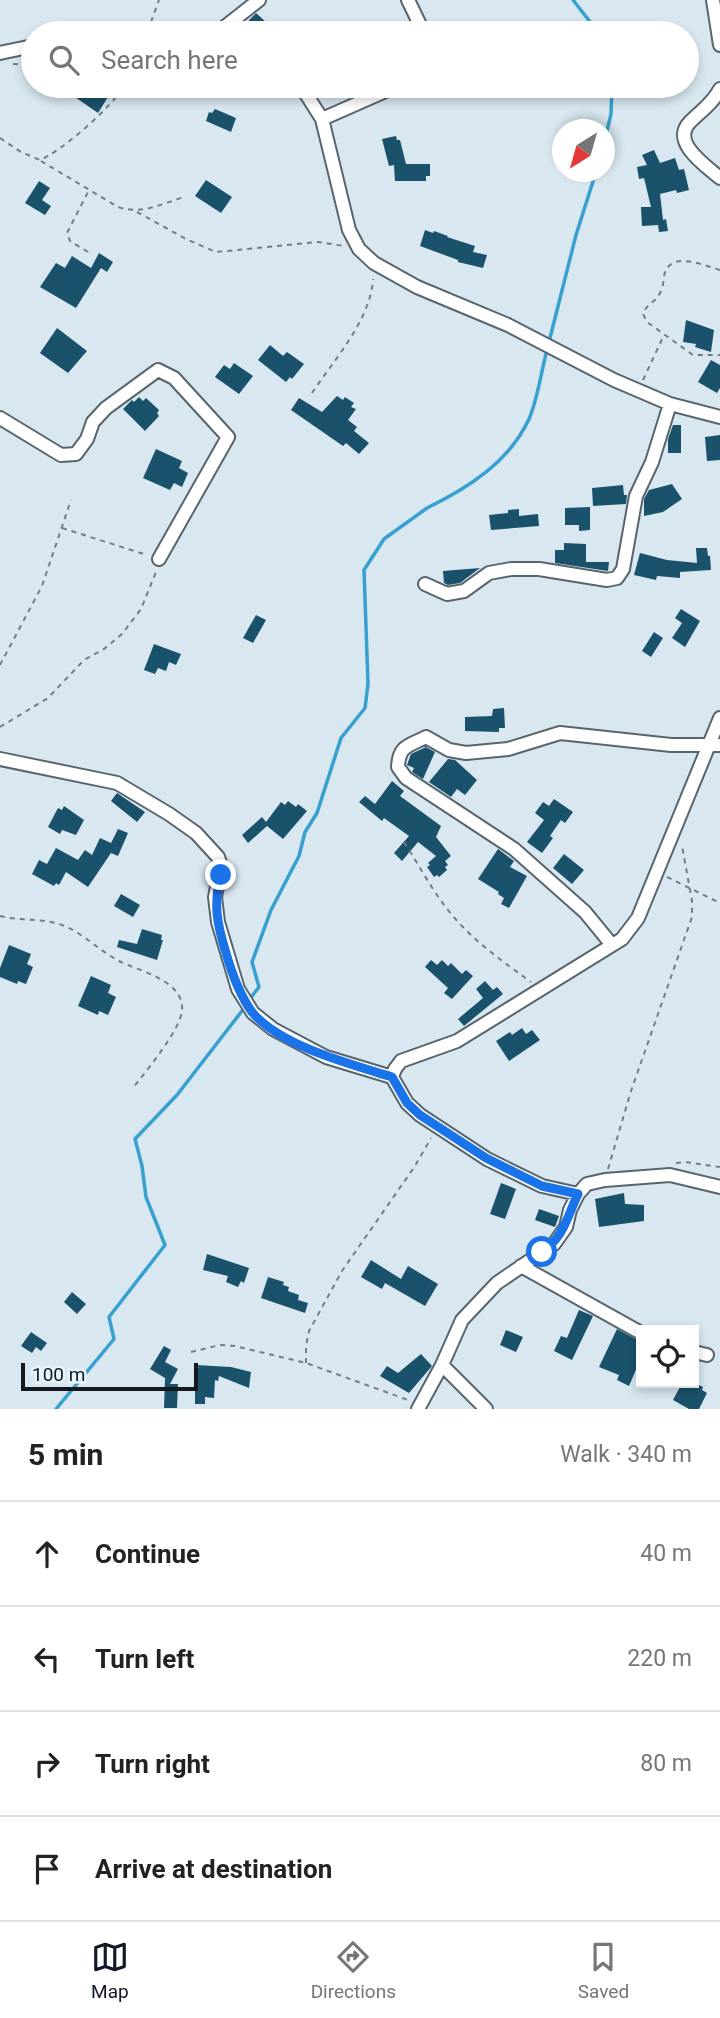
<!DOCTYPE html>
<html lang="en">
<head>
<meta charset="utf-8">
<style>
  :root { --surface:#fff; --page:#f2f2f2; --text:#222; --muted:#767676; --line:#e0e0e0; --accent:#111827 }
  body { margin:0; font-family:Roboto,sans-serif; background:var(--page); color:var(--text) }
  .controls { position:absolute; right:21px; bottom:21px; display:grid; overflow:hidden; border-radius:0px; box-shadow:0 4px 10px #0003 }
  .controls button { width:63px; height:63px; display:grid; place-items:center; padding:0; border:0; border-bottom:2px solid var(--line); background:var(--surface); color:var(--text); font:35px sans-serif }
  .compass { position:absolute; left:552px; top:119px; width:63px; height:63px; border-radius:50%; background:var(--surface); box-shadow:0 4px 10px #0003; rotate:217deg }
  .scale { position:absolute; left:21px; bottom:18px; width:177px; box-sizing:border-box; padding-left:7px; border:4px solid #13191c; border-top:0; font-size:19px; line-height:24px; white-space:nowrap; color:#13191c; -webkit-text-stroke:5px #e5f5fd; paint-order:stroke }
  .stop { position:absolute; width:21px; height:21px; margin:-16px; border:5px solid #1a73e8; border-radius:50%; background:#fff }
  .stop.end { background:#1a73e8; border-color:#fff; box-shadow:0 2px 7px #0008 }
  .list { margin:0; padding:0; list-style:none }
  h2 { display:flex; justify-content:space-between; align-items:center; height:91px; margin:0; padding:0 28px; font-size:30px }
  h2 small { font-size:23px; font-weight:400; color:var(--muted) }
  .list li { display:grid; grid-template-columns:46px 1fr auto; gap:21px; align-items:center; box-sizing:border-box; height:105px; padding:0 28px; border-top:2px solid var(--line) }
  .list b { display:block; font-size:26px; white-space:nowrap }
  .list em { font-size:23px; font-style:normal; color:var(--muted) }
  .icon { flex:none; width:38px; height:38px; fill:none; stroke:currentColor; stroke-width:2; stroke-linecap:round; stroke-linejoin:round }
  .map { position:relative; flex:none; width:720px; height:1409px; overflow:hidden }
  .search { position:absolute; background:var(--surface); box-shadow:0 4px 10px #0003; left:21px; right:21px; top:21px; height:77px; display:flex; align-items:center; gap:18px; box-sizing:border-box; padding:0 24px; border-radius:38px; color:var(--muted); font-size:26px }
  .sheet { height:511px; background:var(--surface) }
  nav { display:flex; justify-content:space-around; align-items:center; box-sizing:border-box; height:98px; border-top:2px solid var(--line); background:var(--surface); font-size:19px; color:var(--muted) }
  nav a { display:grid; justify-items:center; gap:4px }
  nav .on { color:var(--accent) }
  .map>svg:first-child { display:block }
</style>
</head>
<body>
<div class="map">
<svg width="720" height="1409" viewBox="0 0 720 1409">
  <rect width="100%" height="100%" fill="#d8e7f0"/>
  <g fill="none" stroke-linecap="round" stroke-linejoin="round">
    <!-- stream -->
    <path stroke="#37a0d0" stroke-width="3.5" d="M573,0l18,23 4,10
      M604,143l7,-29 1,-28
      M549,342l27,-107 20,-63
      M427,508c41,-20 82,-46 102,-89 9,-21 12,-47 18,-69
      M249,1000l10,-13 -7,-25 19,-52 28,-54 6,-24 12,-19 24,-75 24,-30 3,-24 -4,-114 20,-31 43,-31
      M56,1409l58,-70 -5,-22 56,-72 -19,-48 -4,-31 -7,-27 42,-44 68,-88"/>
  </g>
  <!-- building -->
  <path fill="#1b526b" d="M256,13l11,10 -9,10h-21z
    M78,86h13l17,11 -10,16 -26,-18z
    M215,109l21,9 -5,14 -25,-11 3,-9 3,1z
    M396,136l1,4h3l6,24h24v12h-4v5h-31l-1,-16 -5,1 -7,-27z
    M654,150l6,13 15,-5 4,12 5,-1 5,21 -12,3 -1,-3 -16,4 3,26 3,-1 2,12 -9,1 -1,-7 -16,1 -1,-19h10l-7,-29 -5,1 -2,-12 10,-2 -5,-10z
    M206,180l26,17 -11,16 -26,-17z
    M39,181l11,7 -8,12 9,6 -6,9 -20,-12z
    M425,230l8,3 1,-2 14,5 -1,1 28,9 -2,6 14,3 -4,13 -25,-6v-2l-38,-14z
    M99,253l14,9 -6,10 -6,-4 -25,40 -36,-21 16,-24 9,5 7,-12 19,12z
    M686,320l28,10 -3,22 -16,-5 1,-3 -13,-2z
    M57,328l30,23 -19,22 -28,-20z
    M270,345l13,11 4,-4 17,12 -12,15 -2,-2 -4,5 -28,-22z
    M711,360l9,5v23l-3,5 -19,-11z
    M234,363l19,13 -14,18 -24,-17 9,-12 6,4z
    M337,396l6,4 2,-3 9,6 -3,4 5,2 -8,11 9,7 -3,4 15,12 -10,11 -13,-11 -3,3 -52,-36 8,-12 23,14z
    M139,397l4,4 3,-3 13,12 -2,3 2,3 -14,15 -22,-22 9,-9 2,2z
    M673,425h8v28h-13v-14z
    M720,435v25l-13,1 -2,-24z
    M156,449l26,12 -3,7 9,5 -6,14 -8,-4 -4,7 -27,-12z
    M672,484l10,15 -19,13 -19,4v-17l5,-9z
    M623,485l1,10h3l-1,9 -33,2 -1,-18z
    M590,507v23l-11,1v-6h-14v-17z
    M519,509v7l19,-2 1,12 -48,4 -2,-15 19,-2v-3z
    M564,543l22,1v18h23l-1,9 -53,-8v-13h9z
    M696,548h11l1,8h2l1,14 -31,2v6l-23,-2 -1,4 -22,-5 6,-22 27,7 30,3z
    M480,568l-20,15 -12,2 -4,-2 -1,-12z
    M681,609l19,12 -15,26 -13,-9 10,-15 -7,-5z
    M256,615l10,5 -13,23 -10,-5z
    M654,632l9,6 -12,19 -9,-6z
    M154,644l27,10 -5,11 -7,-3 -3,9 -8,-3 -3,6 -11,-4z
    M504,708l1,20h-6v4l-34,-1v-14l27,-1 1,-7z
    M426,747l9,5 -12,27 -11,-7 2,-4 -7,-3 4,-11z
    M448,759l7,1 22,20 -12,15 -8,-6 -6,8 -22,-15z
    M392,781l12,10 -4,5 41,30 -5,11 15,19 -6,5 3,4 -3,2 2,3 -8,7 -2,-2 -3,2 -7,-10 3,-2 -2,-2 8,-7 -18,-14 -16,19 -8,-8 15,-17 -25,-18 -2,3 -23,-19 6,-6 10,8z
    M117,793l28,19 -8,10 -26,-21z
    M554,799l19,13 -8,11 -4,-3 -11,16 3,2 -11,15 -15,-11 17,-22 -9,-7 8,-11 6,4z
    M288,801l8,6 2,-3 9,7 -24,28 -16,-13 -19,17 -6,-8 20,-18 4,5 15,-20 4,3z
    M64,806l20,14 -8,15 -14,-5 -2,4 -12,-7 10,-19 4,2z
    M118,829l10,4 -10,23 -7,-3 -23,34 -22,-15 -7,13 -3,-2 -2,3 -22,-12 7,-14 8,4 9,-16 22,12 7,-10 7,5 8,-17 11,5z
    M498,849l16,12 -4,6 17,9 -18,32 -8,-4 3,-6 -6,-4 1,-2 -21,-13z
    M564,854l20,16 -12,14 -19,-16z
    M121,894l19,11 -7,12 -19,-11z
    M142,929l20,6 -1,5h2l-6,20 -40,-13 2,-7 18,4z
    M9,945l22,9 -4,10 6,3 -7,17 -8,-3 -1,3 -17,-7v-9z
    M431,960l6,5 5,-5 6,6 3,-3 11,11 4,-4 7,6 -21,23 -8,-6 4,-5 -23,-21z
    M91,976l20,9 -3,8 8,4 -8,18 -9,-4 -1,4 -20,-9z
    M485,981l8,9 4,-3 6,7 -39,32 -6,-7 25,-21 -7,-9z
    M522,1028l4,6 6,-4 8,10 -31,21 -13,-20 14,-9 2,3z
    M501,1183l15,6 -11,30 -15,-5z
    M624,1193l1,11 19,1v16l-45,6 -4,-28z
    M539,1209l20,7 -4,11 -20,-7z
    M207,1254l42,14 -5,15 -3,-2 -3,6 -12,-5 2,-6 -25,-6z
    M371,1260l30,19 7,-13 30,18 -13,22 -40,-23 -3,6 -21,-12z
    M268,1277l16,5 -1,3 6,2 -1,4 11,4 -1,5 10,3 -3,10 -44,-15z
    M72,1292l14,12 -9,10 -13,-12z
    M579,1310l14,6 -21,44 -18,-9 7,-15 6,2z
    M617,1329l24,13v16l-12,28 -12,-6 2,-5 -20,-8z
    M506,1330l17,7 -7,15 -16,-7z
    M31,1332l16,11 -6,8 -5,-4 -4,6 -11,-7z
    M164,1346l7,4 -6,12 13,7 -8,15h8l-1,24h-13l1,-30 -15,-9z
    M421,1354l11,12 -23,27 -29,-17 7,-10 11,7z
    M196,1365l35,2 20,5 -2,16 -30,-12 -1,5 -3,-1 -1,18 -9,-1v7h-10v-36h4z
    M682,1383h13l8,4 -1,3 5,3 -8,16h-10l-16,-9z"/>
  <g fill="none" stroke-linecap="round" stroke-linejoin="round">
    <defs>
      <path id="street" d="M408,0l16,33
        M713,0l7,45
        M119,33h43
        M217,33l42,-33
        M0,53l33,-7
        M301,86l21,33 27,111 10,19 15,14 43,24 91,38 106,55 56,24 50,13
        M720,89c-7,14 -19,22 -30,33 -20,20 16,44 30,56
        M322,119l75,-33
        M0,418l61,37 15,-1 11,-15 6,-17 13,-14 52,-38 16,8 54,59 -69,122
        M425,584l22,10 17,-3 25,-18 22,-4h28l68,11 10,-2 6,-9 13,-73 16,-34 18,-58
        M0,759l117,24 52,31 27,19 22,24 3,9 -6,31 3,25 20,67 15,24 20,16 53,28 66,20
        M612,945l-27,-33 -71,-63 -108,-71 -8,-11c1,-22 11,-21 28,-30l23,13 17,3 42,-4 52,-16 111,12h49
        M578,1194l-36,-8 -55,-27 -67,-44 -13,-12 -15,-26 3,-8 6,-8 56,-20 165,-102 16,-21 82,-200
        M521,1266l120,67
        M694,1352l13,3
        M442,1365l44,44
        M418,1409l24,-44 20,-45 35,-37 57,-39 12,-17 4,-17 8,-16 9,-10 18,-4 65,-5 50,12"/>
    </defs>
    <!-- street casing -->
    <use href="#street" stroke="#58656d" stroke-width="16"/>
    <!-- path -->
    <path stroke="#737e84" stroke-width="2" stroke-dasharray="5 5" stroke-linecap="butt" d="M151,22l8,-22
      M13,64l20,1
      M0,138l21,14 19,8c22,-9 72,-53 84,-74
      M41,161l77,46c24,8 43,-3 66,-10
      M137,212l49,27 30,13 102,-10 26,4
      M88,252l-18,-11 -3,-8 22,-43
      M720,270c-15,-4 -47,-19 -55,2 -2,7 -1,14 -5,21 -4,9 -14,11 -17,21l4,8 46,33h27
      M643,380l21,-45
      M312,393c22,-33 59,-74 61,-114
      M62,528l85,27
      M0,665l42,-79 29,-86
      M0,727l48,-29 36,-38 20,-11 18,-15 19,-25 15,-37
      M404,842c13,20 24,41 38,60 23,33 56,56 89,80
      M667,877l53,26
      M0,916c19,5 40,2 59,8 22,7 39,26 60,37 19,10 66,19 63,50 -3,21 -36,60 -49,77
      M676,1163l9,-1 35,5
      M608,1169l23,-78 61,-174v-16l-10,-55
      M191,1352l29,-7 15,1 71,17 102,37
      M306,1363v-17l3,-15 33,-60 73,-105 16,-28"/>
    <!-- street -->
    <use href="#street" stroke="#fff" stroke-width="12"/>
  </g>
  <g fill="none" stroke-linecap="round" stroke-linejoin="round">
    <!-- route -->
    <path stroke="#1a73e8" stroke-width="9" d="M221,875c-8,29 -4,49 5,78 6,21 13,41 26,59 28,34 98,52 140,65l15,26 13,12 66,43 56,28 36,8c-11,23 -14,43 -36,58"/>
  </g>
</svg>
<div class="controls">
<button><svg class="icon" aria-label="locate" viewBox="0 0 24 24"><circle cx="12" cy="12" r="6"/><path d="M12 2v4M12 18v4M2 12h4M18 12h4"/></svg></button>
</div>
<svg class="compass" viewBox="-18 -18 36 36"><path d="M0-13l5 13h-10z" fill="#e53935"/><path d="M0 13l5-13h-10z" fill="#767676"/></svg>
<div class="scale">100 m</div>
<div class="stop" style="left:542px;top:1252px"></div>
<div class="stop end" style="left:221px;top:875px"></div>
<div class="search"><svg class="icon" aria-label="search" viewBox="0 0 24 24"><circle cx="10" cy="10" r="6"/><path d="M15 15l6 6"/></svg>Search here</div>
</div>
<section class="sheet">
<h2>5 min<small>Walk · 340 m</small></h2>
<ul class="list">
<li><svg class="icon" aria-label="ahead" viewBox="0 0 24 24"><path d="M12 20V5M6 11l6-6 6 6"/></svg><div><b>Continue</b></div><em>40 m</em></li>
<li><svg class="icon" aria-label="left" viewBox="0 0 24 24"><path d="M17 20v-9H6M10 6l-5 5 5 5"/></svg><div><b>Turn left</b></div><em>220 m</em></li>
<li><svg class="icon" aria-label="right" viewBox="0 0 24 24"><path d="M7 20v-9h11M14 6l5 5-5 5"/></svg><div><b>Turn right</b></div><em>80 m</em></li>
<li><svg class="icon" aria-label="arrive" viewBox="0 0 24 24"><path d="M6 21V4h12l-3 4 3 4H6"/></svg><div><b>Arrive at destination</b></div></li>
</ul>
</section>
<nav>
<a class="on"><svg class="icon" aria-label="map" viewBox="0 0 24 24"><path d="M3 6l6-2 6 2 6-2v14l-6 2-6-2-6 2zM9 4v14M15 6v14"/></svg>Map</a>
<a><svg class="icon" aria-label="directions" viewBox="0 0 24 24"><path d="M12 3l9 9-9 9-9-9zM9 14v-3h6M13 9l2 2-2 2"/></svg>Directions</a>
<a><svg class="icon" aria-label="saved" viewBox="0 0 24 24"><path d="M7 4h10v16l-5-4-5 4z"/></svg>Saved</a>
</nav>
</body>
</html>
